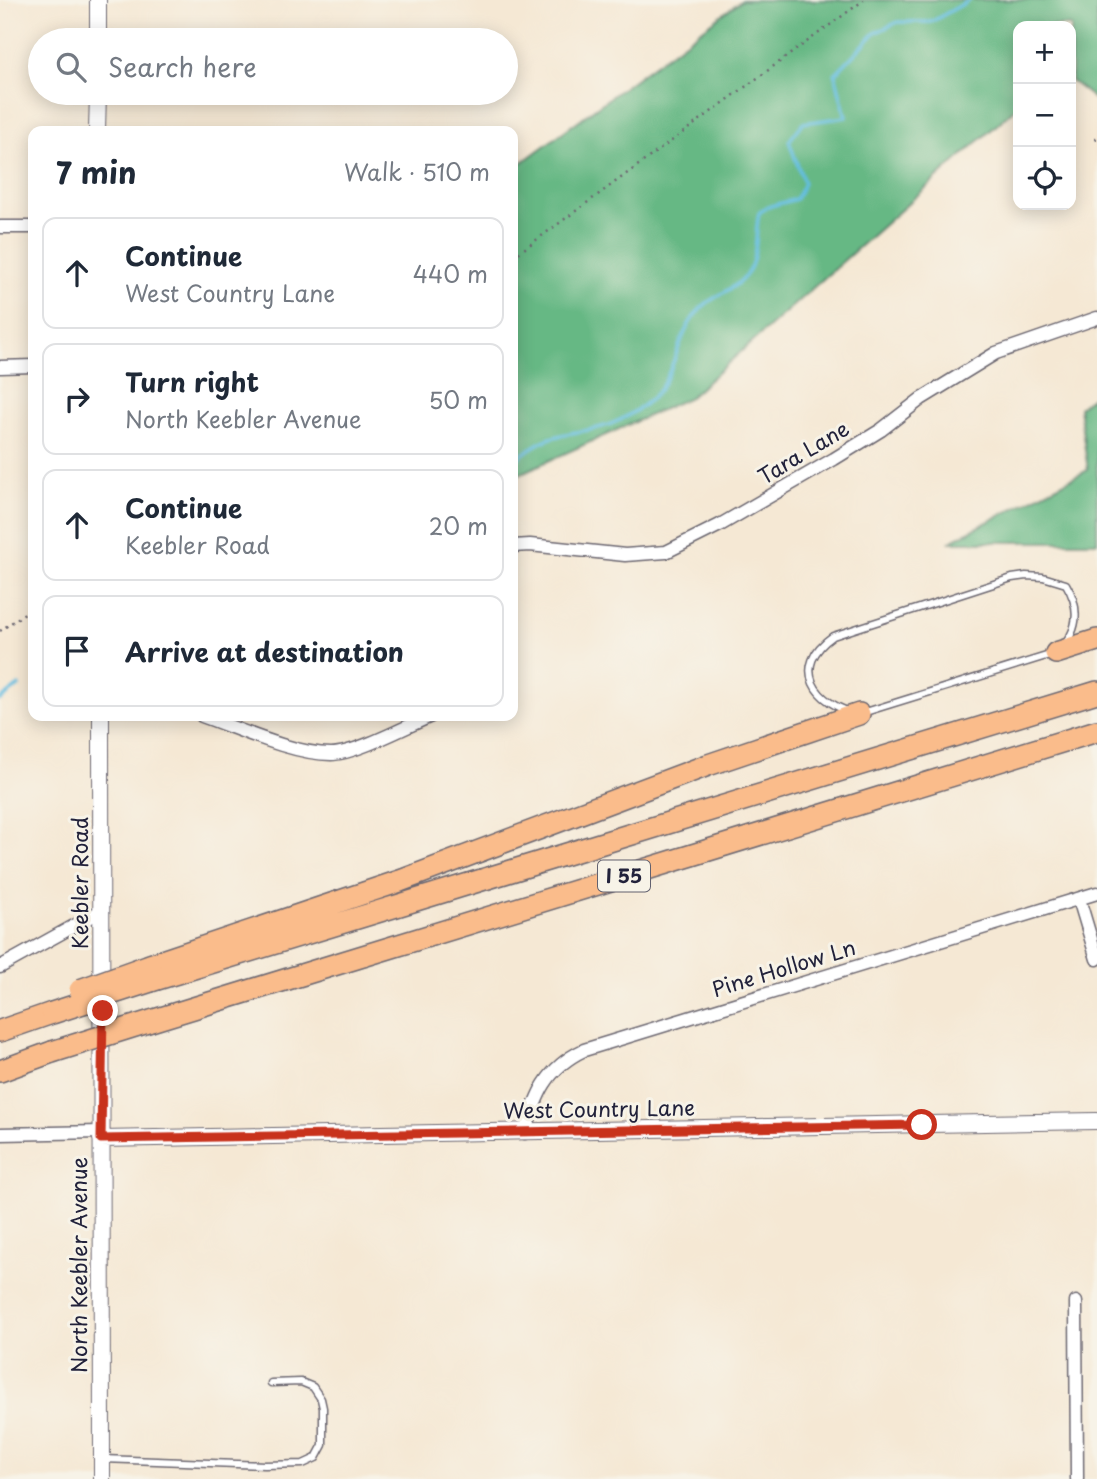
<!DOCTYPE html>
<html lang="en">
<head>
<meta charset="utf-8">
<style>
  :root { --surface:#fff; --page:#f6f6f7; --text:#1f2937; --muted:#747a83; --line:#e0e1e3 }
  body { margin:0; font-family:"Playpen Sans",sans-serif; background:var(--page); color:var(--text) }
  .controls { position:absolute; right:21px; top:21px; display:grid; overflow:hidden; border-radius:14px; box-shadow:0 4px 18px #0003 }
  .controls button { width:63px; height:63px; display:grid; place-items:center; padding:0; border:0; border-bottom:2px solid var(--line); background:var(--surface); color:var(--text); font:35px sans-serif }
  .stop { position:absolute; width:21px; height:21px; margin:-16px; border:5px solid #c8321e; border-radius:50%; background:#fff }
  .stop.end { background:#c8321e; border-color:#fff; box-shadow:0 2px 7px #0008 }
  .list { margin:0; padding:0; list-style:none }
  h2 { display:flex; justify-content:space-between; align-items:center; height:91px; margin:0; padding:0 28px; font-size:30px }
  h2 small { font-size:23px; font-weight:400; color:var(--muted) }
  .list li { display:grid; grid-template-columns:46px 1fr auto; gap:21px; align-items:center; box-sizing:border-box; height:112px; margin:0 14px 14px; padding:0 14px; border:2px solid var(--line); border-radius:14px }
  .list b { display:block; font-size:26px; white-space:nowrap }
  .list p { margin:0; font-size:23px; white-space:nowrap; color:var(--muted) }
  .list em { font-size:23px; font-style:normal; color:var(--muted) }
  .icon { flex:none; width:38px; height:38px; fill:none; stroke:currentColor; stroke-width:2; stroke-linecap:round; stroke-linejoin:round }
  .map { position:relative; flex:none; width:1097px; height:1479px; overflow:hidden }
  .search { position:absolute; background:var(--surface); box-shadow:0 4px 18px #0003; left:28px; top:28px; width:490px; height:77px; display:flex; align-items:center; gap:18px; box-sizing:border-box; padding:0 24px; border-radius:38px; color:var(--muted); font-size:26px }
  .panel { position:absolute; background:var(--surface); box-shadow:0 4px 18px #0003; left:28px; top:126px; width:490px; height:595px; border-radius:14px }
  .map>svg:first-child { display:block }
</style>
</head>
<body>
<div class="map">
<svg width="1097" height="1479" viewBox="0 0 1097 1479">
  <rect width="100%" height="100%" fill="#f7f3e8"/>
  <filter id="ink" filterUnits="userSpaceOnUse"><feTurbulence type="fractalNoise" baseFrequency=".0143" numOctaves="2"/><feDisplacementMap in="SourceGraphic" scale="14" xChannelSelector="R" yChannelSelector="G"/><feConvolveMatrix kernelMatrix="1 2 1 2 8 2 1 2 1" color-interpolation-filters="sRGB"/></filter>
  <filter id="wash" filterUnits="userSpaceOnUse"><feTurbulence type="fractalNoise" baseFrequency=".00686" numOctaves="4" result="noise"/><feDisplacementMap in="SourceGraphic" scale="28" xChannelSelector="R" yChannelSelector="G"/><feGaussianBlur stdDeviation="1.57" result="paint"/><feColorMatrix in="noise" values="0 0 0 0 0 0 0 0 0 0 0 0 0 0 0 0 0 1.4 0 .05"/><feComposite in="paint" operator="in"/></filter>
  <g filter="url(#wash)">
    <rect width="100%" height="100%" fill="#f5e8d4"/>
    <!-- forest -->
    <path fill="#66b884" stroke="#446d60" stroke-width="2" d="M742,0h355v101l-26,-20v-55h-53v80l-328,291 -177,80v-308z
      M1097,394v148h-148l139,-72 -9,-63z"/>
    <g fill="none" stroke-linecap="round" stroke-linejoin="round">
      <!-- stream -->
      <path stroke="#63bee1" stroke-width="3.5" d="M513,463c10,-10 22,-19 35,-24 24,-9 49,-7 72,-19 15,-8 32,-19 42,-34 14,-22 17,-51 34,-72 15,-21 44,-22 55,-48 7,-16 4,-36 8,-53l8,-6 29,-8 8,-16 -15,-42 14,-18 43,-6 -11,-43 40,-41 23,-11h33l39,-22
        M0,700l19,-14"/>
    </g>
  </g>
  <g filter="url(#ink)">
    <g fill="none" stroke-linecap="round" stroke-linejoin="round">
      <defs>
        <path id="service" d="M1026,576l17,1 23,7c15,25 13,49 -10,69l-197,61c-44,-9 -70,-47 -26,-78l179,-58z
          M103,1459l162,6 38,-1 13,-6 7,-13v-37l-2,-9 -8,-12 -12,-5 -30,1"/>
        <path id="minor" d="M0,227h33
          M0,367l33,-1
          M513,546l17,-1 95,10 41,-3 54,-27 114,-66 47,-29 40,-31 75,-46 101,-35
          M202,716c37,13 91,38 129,38 24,0 76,-28 100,-38
          M1079,899l18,60
          M0,967l101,-56
          M525,1133c11,-38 21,-65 59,-83l513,-157
          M0,1134l101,-2
          M1076,1302l1,177"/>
        <path id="tertiary" d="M98,40v-40
          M97,131l1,-38
          M101,716l1,763
          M101,1139l996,-18"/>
        <path id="motorway" d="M1056,653l41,-13
          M150,965l250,-84 308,-116 151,-51
          M151,981l946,-289
          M151,1021l946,-290
          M0,1031l52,-18
          M0,1071l52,-19"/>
      </defs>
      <!-- service casing -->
      <use href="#service" stroke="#6c6771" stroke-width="9"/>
      <!-- minor casing -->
      <use href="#minor" stroke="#6c6771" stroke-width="15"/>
      <!-- tertiary casing -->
      <use href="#tertiary" stroke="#6c6771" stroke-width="18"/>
      <!-- motorway casing -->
      <use href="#motorway" stroke="#6c6771" stroke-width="24"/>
      <!-- path -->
      <path stroke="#6c6771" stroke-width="2.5" stroke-dasharray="2 5" stroke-linecap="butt" d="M1095,139h2
        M513,257l351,-257
        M0,631l33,-24"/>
      <!-- service -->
      <use href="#service" stroke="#fff" stroke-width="6"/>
      <!-- minor -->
      <use href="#minor" stroke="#fff" stroke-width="12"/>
      <!-- tertiary -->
      <use href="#tertiary" stroke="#fff" stroke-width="16"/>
      <!-- motorway -->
      <use href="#motorway" stroke="#fabc8b" stroke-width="21"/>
      <defs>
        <path id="motorway-bridge" d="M80,990l70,-25
          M52,1013l99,-32
          M52,1052l99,-31"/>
      </defs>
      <!-- motorway-bridge casing -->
      <use href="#motorway-bridge" stroke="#6c6771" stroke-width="24" stroke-linecap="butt"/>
      <!-- motorway-bridge -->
      <use href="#motorway-bridge" stroke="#fabc8b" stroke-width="21"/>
    </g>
  </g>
  <g fill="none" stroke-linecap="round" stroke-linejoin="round" filter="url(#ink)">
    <!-- route -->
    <path stroke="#c8321e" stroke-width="9" d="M103,1011l-2,128 821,-14"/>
  </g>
  <g text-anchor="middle" stroke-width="6" stroke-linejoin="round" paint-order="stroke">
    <!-- shield labels -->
    <rect fill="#f7f3e8" stroke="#62616f" stroke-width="2" x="598" y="860.5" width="52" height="31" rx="5"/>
    <g font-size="19" font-weight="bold" fill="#22223b">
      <text x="624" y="883">I 55</text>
    </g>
    <!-- street labels -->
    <g font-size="21" fill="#22223b" stroke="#f7f3e8">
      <text transform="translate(804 453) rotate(-31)" y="7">Tara Lane</text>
      <text transform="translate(81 883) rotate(-90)" y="7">Keebler Road</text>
      <text transform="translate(784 969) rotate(-17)" y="7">Pine Hollow Ln</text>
      <text transform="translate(599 1110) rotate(-1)" y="7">West Country Lane</text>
      <text transform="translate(80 1265) rotate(-90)" y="7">North Keebler Avenue</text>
    </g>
  </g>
</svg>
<div class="controls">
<button>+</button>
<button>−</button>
<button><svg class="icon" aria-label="locate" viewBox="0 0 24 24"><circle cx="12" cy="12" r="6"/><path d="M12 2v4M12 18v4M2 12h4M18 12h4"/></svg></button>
</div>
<div class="stop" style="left:922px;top:1125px"></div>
<div class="stop end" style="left:103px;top:1011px"></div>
<div class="search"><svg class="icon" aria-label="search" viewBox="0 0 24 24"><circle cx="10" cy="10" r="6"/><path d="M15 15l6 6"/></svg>Search here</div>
<section class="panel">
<h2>7 min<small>Walk · 510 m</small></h2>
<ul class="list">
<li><svg class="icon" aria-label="ahead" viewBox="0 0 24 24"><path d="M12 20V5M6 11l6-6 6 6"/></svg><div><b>Continue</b><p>West Country Lane</p></div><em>440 m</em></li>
<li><svg class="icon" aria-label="right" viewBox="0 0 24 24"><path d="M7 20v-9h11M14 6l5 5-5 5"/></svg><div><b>Turn right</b><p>North Keebler Avenue</p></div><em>50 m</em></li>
<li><svg class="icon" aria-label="ahead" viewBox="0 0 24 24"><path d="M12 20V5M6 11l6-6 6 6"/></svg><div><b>Continue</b><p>Keebler Road</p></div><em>20 m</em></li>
<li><svg class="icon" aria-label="arrive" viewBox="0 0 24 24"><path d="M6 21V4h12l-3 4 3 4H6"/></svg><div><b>Arrive at destination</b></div></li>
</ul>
</section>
</div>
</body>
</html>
